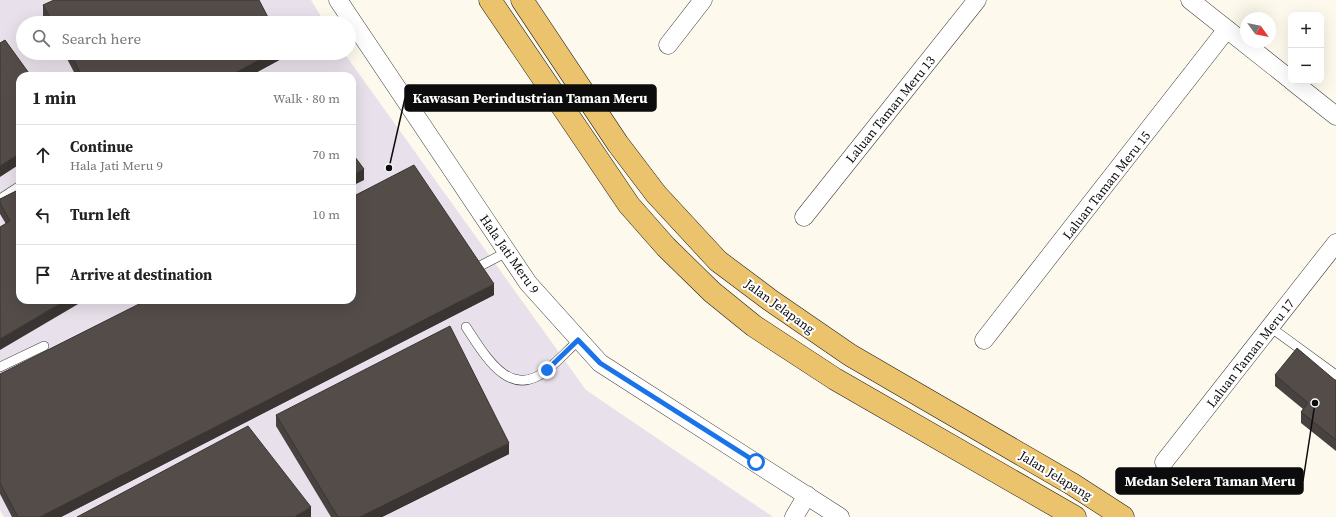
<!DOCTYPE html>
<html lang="en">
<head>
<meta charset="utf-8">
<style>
  :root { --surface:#fff; --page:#f6f6f6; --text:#222; --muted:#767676; --line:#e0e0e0 }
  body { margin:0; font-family:"Source Serif 4",serif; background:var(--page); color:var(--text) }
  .controls { position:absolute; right:12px; top:12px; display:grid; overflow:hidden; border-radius:8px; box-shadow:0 4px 16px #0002 }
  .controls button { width:36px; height:36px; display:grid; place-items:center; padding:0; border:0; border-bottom:1px solid var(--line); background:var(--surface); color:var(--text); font:20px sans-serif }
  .compass { position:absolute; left:1240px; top:12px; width:36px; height:36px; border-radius:50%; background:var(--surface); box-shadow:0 4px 16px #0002; rotate:123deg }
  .stop { position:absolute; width:12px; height:12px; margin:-9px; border:3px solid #1a73e8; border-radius:50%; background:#fff }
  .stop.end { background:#1a73e8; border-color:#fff; box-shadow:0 1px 4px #0008 }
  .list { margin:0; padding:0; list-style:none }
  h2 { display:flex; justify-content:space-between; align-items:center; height:52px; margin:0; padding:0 16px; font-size:17px }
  h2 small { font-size:13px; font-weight:400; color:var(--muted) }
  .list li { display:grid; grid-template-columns:26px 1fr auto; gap:12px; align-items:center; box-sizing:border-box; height:60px; padding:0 16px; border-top:1px solid var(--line) }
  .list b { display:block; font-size:15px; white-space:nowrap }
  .list p { margin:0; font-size:13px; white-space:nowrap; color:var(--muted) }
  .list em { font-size:13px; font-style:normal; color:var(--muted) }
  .icon { flex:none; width:22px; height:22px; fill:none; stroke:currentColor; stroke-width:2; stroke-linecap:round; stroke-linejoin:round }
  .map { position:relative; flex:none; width:1336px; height:517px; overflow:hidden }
  .search { position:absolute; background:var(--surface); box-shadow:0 4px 16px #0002; left:16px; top:16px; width:340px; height:44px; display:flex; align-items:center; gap:10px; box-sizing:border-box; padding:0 14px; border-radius:22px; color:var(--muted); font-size:15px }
  .panel { position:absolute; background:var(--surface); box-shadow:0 4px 16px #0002; left:16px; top:72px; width:340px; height:232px; border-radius:12px }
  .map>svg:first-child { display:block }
</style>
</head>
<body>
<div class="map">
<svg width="1336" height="517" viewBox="0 0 1336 517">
  <rect width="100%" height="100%" fill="#fdf9ec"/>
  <!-- industrial -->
  <path fill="#e8e0ea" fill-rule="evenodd" d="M0,0h311l14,23h-302v30h321l242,337 187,127h-769l-4,-7zM20,76h332v224h-332z"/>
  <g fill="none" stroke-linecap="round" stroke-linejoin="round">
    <defs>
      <path id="lane" d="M0,199l20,-13
        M478,267l29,-15
        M466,327c19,28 43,74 81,43 11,-9 21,-20 32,-30
        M1270,327l66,48
        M0,367l44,-21"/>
      <path id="street" d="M338,0l190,283 72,80 240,154
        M1190,0l101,80
        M668,45l35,-45
        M1292,81l44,35
        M804,217l173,-217
        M984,340l243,-311
        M1164,462l172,-219
        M794,517l13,-22"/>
      <path id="primary" d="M490,0l139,205 37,42 46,45 42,34 81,53 240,138
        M522,0l96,144 38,50 62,67 52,39 80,55 222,129 51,33"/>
    </defs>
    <!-- lane casing -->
    <use href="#lane" stroke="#3f3f3f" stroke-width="10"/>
    <!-- street casing -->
    <use href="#street" stroke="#3f3f3f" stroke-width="19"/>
    <!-- primary casing -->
    <use href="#primary" stroke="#1d1d1d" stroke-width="23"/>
    <!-- lane -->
    <use href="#lane" stroke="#fff" stroke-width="9"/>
    <!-- street -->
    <use href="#street" stroke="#fff" stroke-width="18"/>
    <!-- primary -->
    <use href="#primary" stroke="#ecc36d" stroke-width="22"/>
  </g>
  <!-- wall -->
  <path fill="#47413f" d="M43,5l228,18h-224l-4,-7z
    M64,53h219v5l-33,18h-174z
    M20,189v111l-14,-76 -6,-10v-15z
    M494,295l-433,222h-49l-12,-23v-120z
    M1275,375l61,6v70l-35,-28v-11l2,-3 -28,-23z
    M276,415l233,39 -127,63h-51l-55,-91z"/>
  <!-- shaded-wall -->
  <path fill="#3a3533" d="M272,53h11v5l-33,18h-20z
    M20,153v11l-20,13v-11z
    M364,169v11l-12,6v-11z
    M494,284v11l-433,222h-21z
    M66,300h19l-85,50v-11z
    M509,443v11l-127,63h-22z
    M311,507v10h-17z"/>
  <!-- building -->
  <path fill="#534c49" stroke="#3a3533" d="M54,0h205l12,23h-218l-10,-18z
    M5,40l26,36h-11v77l-20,13v-123z
    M70,53h202l-42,23h-148z
    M352,153l12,16 -12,6z
    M414,165l80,119 -454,233h-22l-18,-34v-109l147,-74h205v-103z
    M20,189v111h46l-66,39v-112l10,-6 -10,-18v-4z
    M450,326l59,117 -149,74h-22l-62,-102z
    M1297,348l39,33v59l-35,-28 7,-9 -33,-28z
    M248,426l63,81 -17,10h-217z"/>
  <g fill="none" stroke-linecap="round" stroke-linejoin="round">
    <!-- route -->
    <path stroke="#1a73e8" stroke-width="5" d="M547,370l31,-30 22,23 156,99"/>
  </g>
  <g text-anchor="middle" stroke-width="4" stroke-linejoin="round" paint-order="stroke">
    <!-- street labels -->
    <g font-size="13" fill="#0c0c0c" stroke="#fff">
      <text transform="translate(890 109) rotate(-51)" y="5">Laluan Taman Meru 13</text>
      <text transform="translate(1106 185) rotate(-52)" y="5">Laluan Taman Meru 15</text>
      <text transform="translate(510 254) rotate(55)" y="5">Hala Jati Meru 9</text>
      <text transform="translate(780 306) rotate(36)" y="5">Jalan Jelapang</text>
      <text transform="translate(1250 353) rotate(-52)" y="5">Laluan Taman Meru 17</text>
      <text transform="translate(1056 475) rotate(31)" y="5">Jalan Jelapang</text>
    </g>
  </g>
  <!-- callouts -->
  <path fill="none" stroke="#0c0c0c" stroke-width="1.5" d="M389 168L405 98M1315 403L1303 481"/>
  <g fill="#0c0c0c" stroke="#fff" stroke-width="1.5">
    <circle cx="389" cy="168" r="4"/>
    <circle cx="1315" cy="403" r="4"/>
  </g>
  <g fill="#0c0c0c" stroke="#0c0c0c" stroke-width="1.5">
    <rect x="405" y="85" width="251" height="26" rx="4"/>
    <rect x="1116" y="468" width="187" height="26" rx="4"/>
  </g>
  <g font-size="14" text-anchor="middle" font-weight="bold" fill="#fff">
    <text x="530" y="103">Kawasan Perindustrian Taman Meru</text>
    <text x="1210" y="486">Medan Selera Taman Meru</text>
  </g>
</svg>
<div class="controls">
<button>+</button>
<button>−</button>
</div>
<svg class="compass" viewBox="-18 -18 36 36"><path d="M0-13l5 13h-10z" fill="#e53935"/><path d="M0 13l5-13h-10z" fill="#767676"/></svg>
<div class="stop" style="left:756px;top:462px"></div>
<div class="stop end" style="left:547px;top:370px"></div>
<div class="search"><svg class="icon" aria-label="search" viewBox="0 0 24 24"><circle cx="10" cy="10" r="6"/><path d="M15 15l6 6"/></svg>Search here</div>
<section class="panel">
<h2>1 min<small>Walk · 80 m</small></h2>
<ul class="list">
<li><svg class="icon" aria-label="ahead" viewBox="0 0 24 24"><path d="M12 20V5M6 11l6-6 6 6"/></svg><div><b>Continue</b><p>Hala Jati Meru 9</p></div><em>70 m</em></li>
<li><svg class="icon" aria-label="left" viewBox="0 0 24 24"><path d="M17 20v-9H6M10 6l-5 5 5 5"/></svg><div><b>Turn left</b></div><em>10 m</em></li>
<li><svg class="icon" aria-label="arrive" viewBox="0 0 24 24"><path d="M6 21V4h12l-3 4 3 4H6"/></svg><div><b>Arrive at destination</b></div></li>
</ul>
</section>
</div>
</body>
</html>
